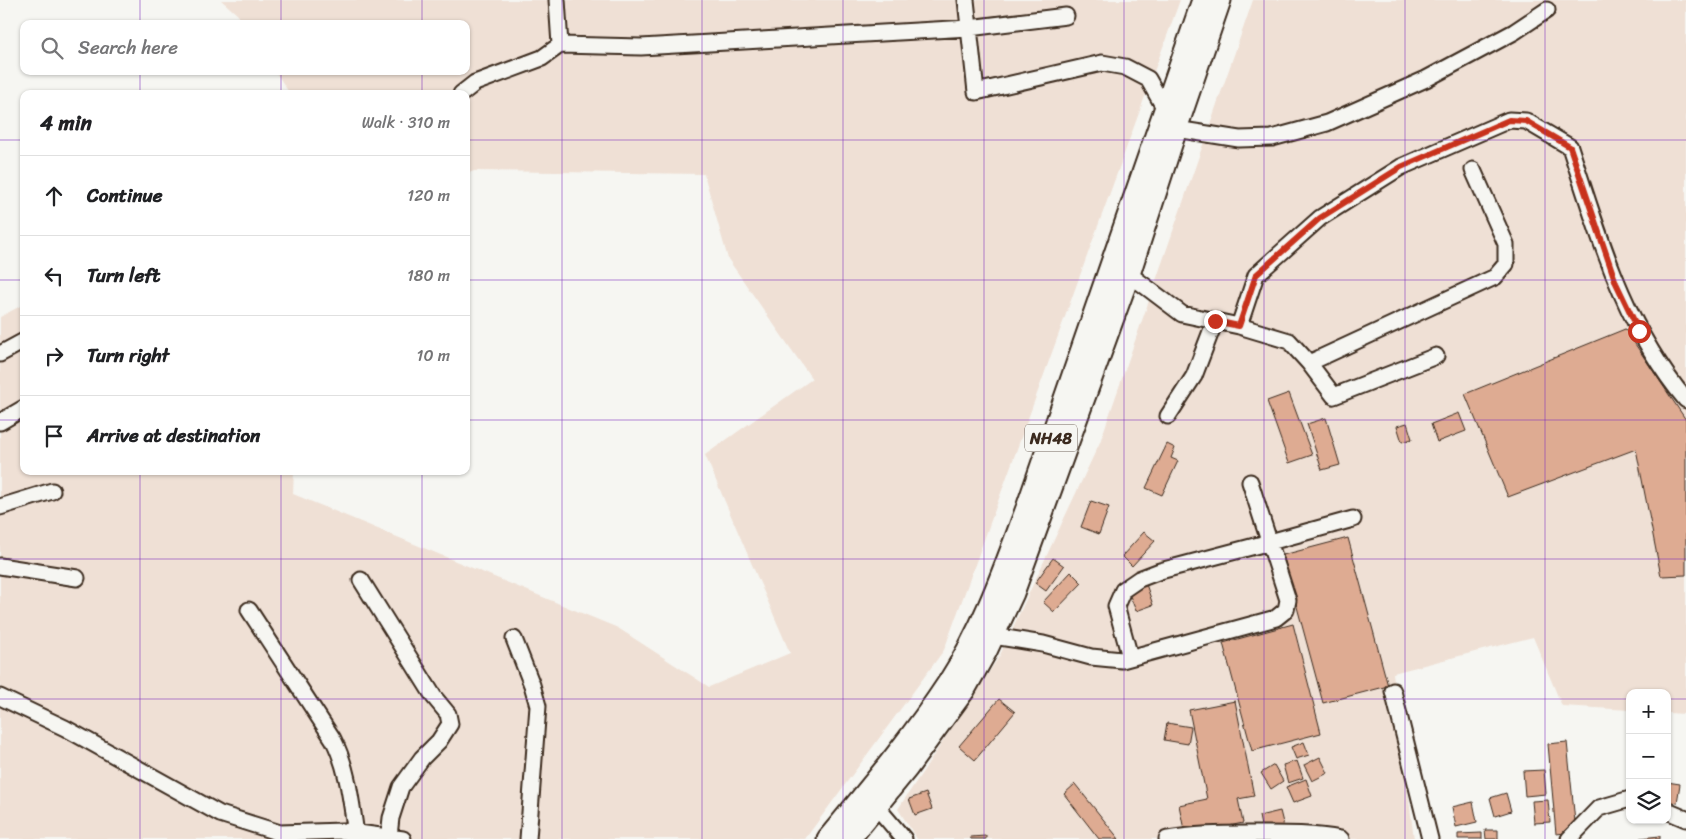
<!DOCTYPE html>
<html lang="en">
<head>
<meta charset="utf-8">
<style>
  :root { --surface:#fff; --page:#f2f2f2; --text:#202124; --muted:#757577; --line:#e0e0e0 }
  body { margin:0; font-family:Sriracha,sans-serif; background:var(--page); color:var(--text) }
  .controls { position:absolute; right:15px; bottom:15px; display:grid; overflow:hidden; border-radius:10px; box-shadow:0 1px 4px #0004 }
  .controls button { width:45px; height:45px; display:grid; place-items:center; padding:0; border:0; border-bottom:1px solid var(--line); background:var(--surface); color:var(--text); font:25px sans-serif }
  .stop { position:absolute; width:15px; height:15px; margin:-11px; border:4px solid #c8321e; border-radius:50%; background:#fff }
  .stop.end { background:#c8321e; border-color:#fff; box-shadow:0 1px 5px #0008 }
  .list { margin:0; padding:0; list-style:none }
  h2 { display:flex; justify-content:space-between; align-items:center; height:65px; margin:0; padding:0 20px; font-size:21px }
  h2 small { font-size:16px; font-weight:400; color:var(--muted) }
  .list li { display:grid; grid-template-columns:32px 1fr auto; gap:15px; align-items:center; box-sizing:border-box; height:80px; padding:0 20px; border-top:1px solid var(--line) }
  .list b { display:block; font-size:19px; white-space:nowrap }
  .list em { font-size:16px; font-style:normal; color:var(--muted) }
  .icon { flex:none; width:28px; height:28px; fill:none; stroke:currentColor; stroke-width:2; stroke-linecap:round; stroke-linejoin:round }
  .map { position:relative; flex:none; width:1686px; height:839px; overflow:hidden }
  .search { position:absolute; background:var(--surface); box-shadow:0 1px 4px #0004; left:20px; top:20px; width:450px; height:55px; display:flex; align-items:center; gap:12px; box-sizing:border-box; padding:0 18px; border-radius:10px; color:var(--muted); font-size:19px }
  .panel { position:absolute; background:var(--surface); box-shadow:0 1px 4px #0004; left:20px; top:90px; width:450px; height:385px; border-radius:10px }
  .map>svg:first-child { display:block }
</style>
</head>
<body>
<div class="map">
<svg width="1686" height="839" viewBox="0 0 1686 839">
  <rect width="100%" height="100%" fill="#f6f6f2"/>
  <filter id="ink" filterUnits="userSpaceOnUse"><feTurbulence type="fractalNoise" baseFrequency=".02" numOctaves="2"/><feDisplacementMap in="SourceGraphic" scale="10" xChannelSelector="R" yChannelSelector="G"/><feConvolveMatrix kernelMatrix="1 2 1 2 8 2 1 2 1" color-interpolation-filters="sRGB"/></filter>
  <g filter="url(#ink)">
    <!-- built -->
    <path fill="#efe0d5" d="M221,0h959l-236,650 -139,189h-805v-522l24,-13v167h270l-1,23 325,134 91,59 81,-34 -85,-198 107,-76 -84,-120 -24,-85 -230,-3 -8,3v-80h-176l-15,-23h191v-47h-223l-5,-9z
      M1253,0h433v714l-19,-1v-20h-37v17l-68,-4 -29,-69 -140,36 21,166h-497l-19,-30 101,-152 101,-215z"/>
    <!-- building -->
    <path fill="#deab92" stroke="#3b2a1e" d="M1625,329l61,91v155l-25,1 -25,-127 -128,48 -43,-103z
      M1289,393l23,62 -23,8 -22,-62z
      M1459,413l7,18 -29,11 -6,-18z
      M1326,418l14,47 -18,5 -15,-46z
      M1407,423l5,16 -10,3 -5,-16z
      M1167,444l8,4 -4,10 7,3 -16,34 -16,-7z
      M1091,501l18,6 -10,27 -18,-7z
      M1144,532l11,9 -23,25 -10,-10z
      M1348,538l40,148 -65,17 -40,-148z
      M1053,558l11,8 -18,25 -11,-8z
      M1071,572l11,11 -28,29 -11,-10z
      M1146,584l7,21 -17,6 -8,-20z
      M1293,624l28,109 -69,18 -29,-108z
      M999,699l16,13 -40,48 -16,-14z
      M1235,701l19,95 -16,3 5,24 -58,12 -6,-30 28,-6 -18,-89z
      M1167,723l24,4 -3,17 -24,-4z
      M1304,742l5,13 -13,4 -5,-12z
      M1567,742l9,90 -20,2 -8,-90z
      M1320,757l8,16 -16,8 -8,-16z
      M1297,761l6,17 -15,5 -5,-18z
      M1274,765l9,16 -12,8 -10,-16z
      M1544,770l2,24 -21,2 -2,-25z
      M1306,779l6,17 -19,7 -7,-16z
      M1667,782l13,2 -3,19 -10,-2z
      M1075,784l44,55h-20l-35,-45z
      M926,793l6,16 -17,6 -6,-16z
      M1506,793l5,18 -16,5 -5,-18z
      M1548,800l2,22 -16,1 -2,-22z
      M1473,802l4,20 -21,5 -4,-20z
      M1280,811l4,16 -22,4 -3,-15z
      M1485,830h13v9h-12z
      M1482,833v6h-24v-5z
      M986,836v3h-15l-1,-2z
      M1660,836v3h-20v-1z"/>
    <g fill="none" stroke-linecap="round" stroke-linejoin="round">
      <defs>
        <path id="minor" d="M557,0l3,45 81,2 328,-19 97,-12
          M966,0l10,92 126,-29 23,4 23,12 17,30
          M461,94l14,-11 67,-25 18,-13
          M1176,129l63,10 33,-1 55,-15 99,-44 88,-47 33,-22
          M1129,274l53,40 57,12 17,-51 64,-57 81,-51 108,-47 17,1 44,26c30,91 53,177 116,253
          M1239,326l50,15 20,22 186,-86 11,-13v-20l-33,-74
          M0,354l24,-13
          M1309,363l25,33 102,-40
          M1168,416l26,-40 21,-55
          M0,422l24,-14
          M0,507l52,-16
          M0,566l77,12
          M361,580l73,117 14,17 2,10 -11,17 -17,17 -21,29 -10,31 -2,18
          M249,610l84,129c15,29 18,62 23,95
          M993,636l50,8 48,13 31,3 154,-42 10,-8 2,-10 -38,-118
          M514,639l18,46 6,21 -10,133
          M1130,657l-14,-51 7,-16 16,-11 21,-8 110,-29 83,-23
          M1393,691l37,148
          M0,697l65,31 155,86 60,19 63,-2 60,8
          M868,800l8,6 28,33
          M1667,811l19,8
          M1167,839c27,-5 53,-5 81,-5 31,0 62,-1 93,5
          M1569,839l30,-31 31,-9"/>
        <path id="highway" d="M828,839c42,-51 85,-102 121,-157 35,-54 56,-115 78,-174l176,-508
          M849,839l58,-71 57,-78 22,-39 27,-58 116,-319 47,-145 44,-129"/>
      </defs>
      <!-- minor casing -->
      <use href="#minor" stroke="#3b2a1e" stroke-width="19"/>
      <!-- highway casing -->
      <use href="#highway" stroke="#3b2a1e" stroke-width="25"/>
      <!-- minor -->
      <use href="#minor" stroke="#f6f6f2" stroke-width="15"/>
      <!-- highway -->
      <use href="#highway" stroke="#f6f6f2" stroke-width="21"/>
    </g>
  </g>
  <g fill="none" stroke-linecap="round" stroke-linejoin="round" filter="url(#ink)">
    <!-- route -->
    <path stroke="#c8321e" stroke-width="6" d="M1215,321l24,5 17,-51 64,-57 81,-51 108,-47 17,1 44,26 46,136 23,48"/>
  </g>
  <!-- grid -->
  <path fill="none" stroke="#7b2cbf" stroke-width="1" stroke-opacity="0.55" d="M140,0v24M281,0v24M422,0v24M562,0v839M702,0v839M843,0v839M984,0v839M1124,0v839M1264,0v839M1405,0v839M1545,0v839M140,71v23M281,71v23M422,71v23M0,140h24M466,140h1220M0,280h24M466,280h1220M0,420h24M466,420h1220M140,471v368M281,471v368M422,471v368M0,559h1686M0,699h1630M1667,699h19"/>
  <g text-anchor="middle" stroke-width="4" stroke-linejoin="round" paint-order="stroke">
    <!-- shield labels -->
    <rect fill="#f6f6f2" stroke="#73675e" stroke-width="1" x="1025" y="424.5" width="52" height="27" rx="4"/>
    <g font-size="16" font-weight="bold" fill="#3b2a1e">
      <text x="1051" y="444">NH48</text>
    </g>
  </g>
</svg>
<div class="controls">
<button>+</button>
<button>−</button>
<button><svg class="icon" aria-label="layers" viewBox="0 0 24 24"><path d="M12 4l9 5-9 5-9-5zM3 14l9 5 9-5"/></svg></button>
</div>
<div class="stop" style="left:1639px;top:331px"></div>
<div class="stop end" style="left:1215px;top:321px"></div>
<div class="search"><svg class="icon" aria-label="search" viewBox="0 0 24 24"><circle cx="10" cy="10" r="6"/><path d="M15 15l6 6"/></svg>Search here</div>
<section class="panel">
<h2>4 min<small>Walk · 310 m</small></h2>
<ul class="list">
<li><svg class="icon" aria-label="ahead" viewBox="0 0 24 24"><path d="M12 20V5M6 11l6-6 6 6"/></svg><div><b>Continue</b></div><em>120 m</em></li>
<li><svg class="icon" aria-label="left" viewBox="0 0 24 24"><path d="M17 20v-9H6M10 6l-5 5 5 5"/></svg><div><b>Turn left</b></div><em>180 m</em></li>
<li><svg class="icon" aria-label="right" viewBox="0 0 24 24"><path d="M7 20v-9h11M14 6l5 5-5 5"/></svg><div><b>Turn right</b></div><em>10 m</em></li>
<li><svg class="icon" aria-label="arrive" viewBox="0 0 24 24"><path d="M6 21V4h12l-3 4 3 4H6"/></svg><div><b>Arrive at destination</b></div></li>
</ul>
</section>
</div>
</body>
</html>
